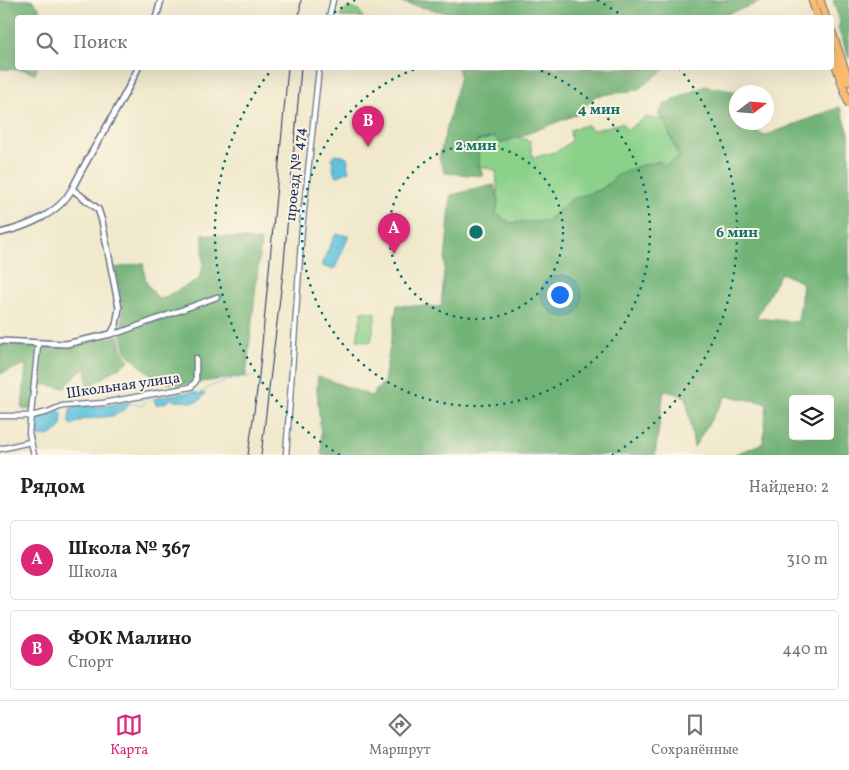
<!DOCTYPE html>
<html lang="ru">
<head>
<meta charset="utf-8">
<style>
  :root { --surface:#fff; --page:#f6f6f6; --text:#222; --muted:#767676; --line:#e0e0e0; --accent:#db2777 }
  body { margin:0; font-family:Vollkorn,serif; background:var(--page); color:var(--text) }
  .controls { position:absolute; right:15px; bottom:15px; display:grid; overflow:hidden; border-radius:5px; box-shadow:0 5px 20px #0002 }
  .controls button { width:45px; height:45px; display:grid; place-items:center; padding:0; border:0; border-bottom:1px solid var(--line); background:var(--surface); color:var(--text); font:25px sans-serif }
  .compass { position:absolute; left:729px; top:85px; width:45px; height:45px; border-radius:50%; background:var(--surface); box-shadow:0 5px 20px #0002; rotate:74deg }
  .you { position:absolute; left:559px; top:294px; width:18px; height:18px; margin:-12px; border:4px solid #fff; border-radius:50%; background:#1a73e8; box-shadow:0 0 0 8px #1a73e833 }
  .badge { display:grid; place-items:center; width:32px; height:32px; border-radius:50%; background:var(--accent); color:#fff; font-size:16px; font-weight:700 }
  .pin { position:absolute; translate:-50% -41px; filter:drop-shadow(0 1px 2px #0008) }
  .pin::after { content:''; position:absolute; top:26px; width:18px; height:15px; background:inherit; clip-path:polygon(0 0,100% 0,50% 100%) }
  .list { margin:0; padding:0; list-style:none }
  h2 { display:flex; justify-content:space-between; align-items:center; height:65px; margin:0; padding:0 20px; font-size:21px }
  h2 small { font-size:16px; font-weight:400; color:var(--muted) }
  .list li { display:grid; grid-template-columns:32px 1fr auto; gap:15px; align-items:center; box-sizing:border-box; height:80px; margin:0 10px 10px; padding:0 10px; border:1px solid var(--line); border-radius:5px }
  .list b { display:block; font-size:19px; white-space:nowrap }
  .list p { margin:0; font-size:16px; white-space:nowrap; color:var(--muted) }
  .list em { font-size:16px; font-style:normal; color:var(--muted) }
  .icon { flex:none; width:28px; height:28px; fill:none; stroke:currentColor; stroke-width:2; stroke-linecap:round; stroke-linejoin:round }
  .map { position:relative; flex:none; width:849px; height:455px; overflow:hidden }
  .search { position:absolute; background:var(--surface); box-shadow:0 5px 20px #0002; left:15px; right:15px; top:15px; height:55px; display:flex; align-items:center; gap:12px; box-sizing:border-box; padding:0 18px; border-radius:5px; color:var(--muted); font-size:19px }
  .sheet { height:245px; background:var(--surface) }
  nav { display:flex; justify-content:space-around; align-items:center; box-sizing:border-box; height:70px; border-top:1px solid var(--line); background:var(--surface); font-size:14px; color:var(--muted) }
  nav a { display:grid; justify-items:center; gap:2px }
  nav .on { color:var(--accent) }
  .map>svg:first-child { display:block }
</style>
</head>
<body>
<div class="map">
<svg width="849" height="455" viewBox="0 0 849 455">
  <rect width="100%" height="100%" fill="#fcf5e5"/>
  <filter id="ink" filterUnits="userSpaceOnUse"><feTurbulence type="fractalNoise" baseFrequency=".02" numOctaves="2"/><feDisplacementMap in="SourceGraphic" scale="10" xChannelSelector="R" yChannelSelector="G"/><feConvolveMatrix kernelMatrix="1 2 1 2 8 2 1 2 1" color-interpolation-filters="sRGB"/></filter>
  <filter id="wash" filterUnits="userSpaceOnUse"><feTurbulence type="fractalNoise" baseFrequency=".0096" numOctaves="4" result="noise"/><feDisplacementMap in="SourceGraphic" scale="20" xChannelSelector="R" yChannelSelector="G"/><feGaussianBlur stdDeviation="1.12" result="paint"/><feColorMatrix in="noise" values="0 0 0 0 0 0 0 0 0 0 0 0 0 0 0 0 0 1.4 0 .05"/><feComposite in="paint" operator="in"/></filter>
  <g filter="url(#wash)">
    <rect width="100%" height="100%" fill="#f0e9cc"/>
    <!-- green -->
    <path fill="#8cd18a" stroke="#548074" d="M348,8l11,2 4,7h-22l1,-5z
      M646,117l18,3 16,38 -17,8h-24l-21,9 -16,14 -32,11 -23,21 -36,2 -15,-9 2,-15 -2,-29 -16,-3 -4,-25 19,-5 5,6 19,-6 11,4 3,17 25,-7 13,-10 -1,-11 16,-5 8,5 28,-7 5,7z
      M362,311l14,2 -5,29 -14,-2z"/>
    <!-- forest -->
    <path fill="#71b376" stroke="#46716a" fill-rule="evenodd" d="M0,0h33l12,17 -27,1v50h20l-3,6 -10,-4 -25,-1z
      M399,0h368l-49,17h-269l-1,-4 -44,-10z
      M833,0h16v59l-11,-31 2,-6z
      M458,68h208l-29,22 -42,6 -15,17 -61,24 -19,6 -5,-6 -19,4 4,26 3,9 -38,-3 -6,-15 21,-82z
      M705,86l32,6 -1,30 12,1 1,2 15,11 76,-29 9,26v322h-116l30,-12 4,-40 -41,-7 -32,51 -8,-50 -22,-7 -9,65h-334l1,-7 -5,-59 1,-13 53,20 13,-14 13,-77 44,2 10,-112 43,-10 4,14 -2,15 15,9 36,-2 23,-21 32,-11 16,-14 21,-9 21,-5 3,5 16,-8 -15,-38 -6,-5 7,-11zM781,273l22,10 -5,39 -42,-4zM793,399h37v37h-37z
      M203,234l58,7 -15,135 -67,9 -22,-5 -31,-27 -5,-21 2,-23 -8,-41 28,-5 3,19 13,18 39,-20 5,-12z
      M119,335l4,17 6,9 -42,27v-19l-8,2 -14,17 -25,-4 -4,26 -14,-1 4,-45 -26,10v-29l68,3z"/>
    <!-- water -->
    <path fill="#5fc3dd" stroke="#3d799e" d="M335,154l12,3 1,4 -1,4 2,6 -8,4 -4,1 -3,-3 -2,-15z
      M338,234l10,2v2l-13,30 -4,1 -9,-3v-3l13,-28z
      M194,392l6,2 5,-1 -5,7 -6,2 -20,-1 -2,-2 -8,4 -8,2 -2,-6 14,-4z
      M128,402l2,1 -7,8 -11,5 -27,3 -14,6 -2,-3 1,-13 7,-4 19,2z
      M60,411l2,2 -1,14c-9,9 -17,12 -28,7l1,-14 3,-4z"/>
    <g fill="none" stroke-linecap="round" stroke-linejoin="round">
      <!-- stream -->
      <path stroke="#5fc3dd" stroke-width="1" d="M199,394c15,-12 38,-16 57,-18
        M130,403l12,3 5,-7 9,1"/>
    </g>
  </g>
  <g filter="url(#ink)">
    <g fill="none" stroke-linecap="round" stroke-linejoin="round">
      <defs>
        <path id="minor" d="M329,18l4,-18
          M111,334l10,-2 96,-35
          M0,416h31l17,-4 14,-6 41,-3 88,-16 5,-6v-23
          M0,449l30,-7
          M34,455l-5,-22 9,-89
          M286,455l16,-227 17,-160"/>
        <path id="tertiary" d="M156,18l5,-18
          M0,233c26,-6 59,-19 72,-44
          M0,341l66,3 45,-10 5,-9 3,-17 -17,-87 -4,-12 -26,-20c20,-41 47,-79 66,-121"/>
        <path id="primary" d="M812,0l6,18
          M820,0l6,18
          M832,32l17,50
          M832,54l17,50"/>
      </defs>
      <!-- minor casing -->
      <use href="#minor" stroke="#667084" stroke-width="7"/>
      <!-- tertiary casing -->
      <use href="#tertiary" stroke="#667084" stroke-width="8"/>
      <!-- primary casing -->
      <use href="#primary" stroke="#667084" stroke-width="9"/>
      <!-- minor -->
      <use href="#minor" stroke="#fff" stroke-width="4.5"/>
      <!-- tertiary -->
      <use href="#tertiary" stroke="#fff" stroke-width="5"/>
      <!-- primary -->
      <use href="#primary" stroke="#fcbd6f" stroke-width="7"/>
      <!-- rail -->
      <path stroke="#1b2f5e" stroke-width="1" d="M299,18l2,-18
        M248,455l11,-79 29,-308
        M261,455l22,-182 18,-205"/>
    </g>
  </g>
  <!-- distance rings -->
  <g fill="none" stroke="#0f766e" stroke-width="2.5" stroke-dasharray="2.5 5">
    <circle cx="476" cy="232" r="87"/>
    <path d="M534 68A174 174 0 1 1 418 68"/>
    <path d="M340 455A261 261 0 0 1 273 68M328 17A261 261 0 0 1 355 0M597 0A261 261 0 0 1 624 17M679 68A261 261 0 0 1 612 455"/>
  </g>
  <g text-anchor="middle" stroke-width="4" stroke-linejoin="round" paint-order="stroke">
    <!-- street labels -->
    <g font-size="15" fill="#1b2f5e" stroke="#fcf5e5">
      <text transform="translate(295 174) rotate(-84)" y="5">проезд № 474</text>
      <text transform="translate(123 385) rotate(-8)" y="5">Школьная улица</text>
    </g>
  </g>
  <circle cx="476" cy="232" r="8" fill="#0f766e" stroke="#fcf5e5" stroke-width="2.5"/>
  <g font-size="15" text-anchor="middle" font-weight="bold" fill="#0f766e" stroke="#fcf5e5" stroke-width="4" stroke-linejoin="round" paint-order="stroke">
    <text x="599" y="114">4 мин</text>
    <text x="476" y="150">2 мин</text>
    <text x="737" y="237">6 мин</text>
  </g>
</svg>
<div class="controls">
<button><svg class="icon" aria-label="layers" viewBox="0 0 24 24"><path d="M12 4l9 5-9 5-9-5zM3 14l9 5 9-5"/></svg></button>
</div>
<svg class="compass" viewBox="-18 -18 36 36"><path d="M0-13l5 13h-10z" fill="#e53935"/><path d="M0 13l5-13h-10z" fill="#767676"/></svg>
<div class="you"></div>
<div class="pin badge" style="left:394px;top:254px">A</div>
<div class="pin badge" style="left:368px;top:147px">B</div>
<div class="search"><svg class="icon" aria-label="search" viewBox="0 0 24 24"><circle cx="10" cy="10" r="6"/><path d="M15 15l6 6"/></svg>Поиск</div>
</div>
<section class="sheet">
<h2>Рядом<small>Найдено: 2</small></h2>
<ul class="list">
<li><span class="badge">A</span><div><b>Школа № 367</b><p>Школа</p></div><em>310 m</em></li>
<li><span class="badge">B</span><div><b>ФОК Малино</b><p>Спорт</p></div><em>440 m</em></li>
</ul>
</section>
<nav>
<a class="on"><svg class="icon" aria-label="map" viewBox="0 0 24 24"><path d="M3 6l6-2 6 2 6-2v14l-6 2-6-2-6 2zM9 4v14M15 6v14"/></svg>Карта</a>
<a><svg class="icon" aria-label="directions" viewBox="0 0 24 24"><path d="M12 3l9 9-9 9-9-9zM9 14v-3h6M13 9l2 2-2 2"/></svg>Маршрут</a>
<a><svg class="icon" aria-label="saved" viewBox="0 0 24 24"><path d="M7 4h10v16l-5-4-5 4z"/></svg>Сохранённые</a>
</nav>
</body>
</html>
